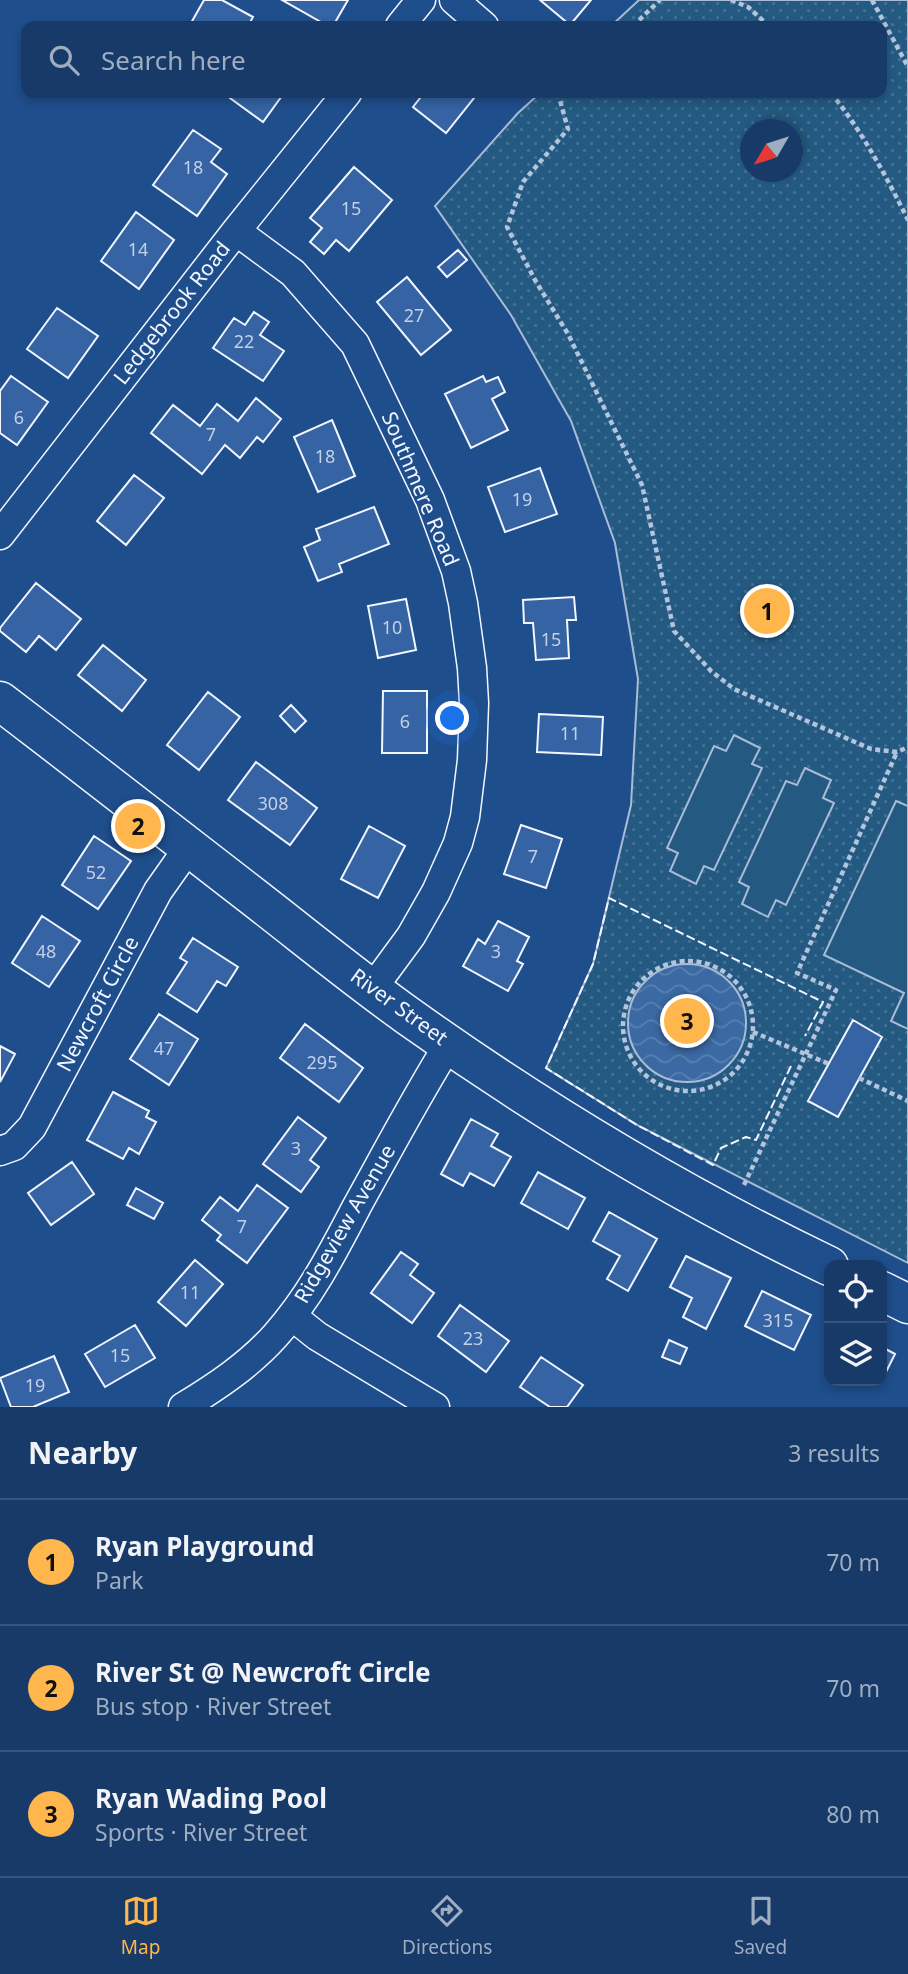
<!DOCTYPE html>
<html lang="en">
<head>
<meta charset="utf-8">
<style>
  :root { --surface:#173a69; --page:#244571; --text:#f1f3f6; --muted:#9eadc0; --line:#36547d; --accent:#ffb74d }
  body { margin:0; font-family:"Noto Sans",sans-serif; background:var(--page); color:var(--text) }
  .controls { position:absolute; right:21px; bottom:21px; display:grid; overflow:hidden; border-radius:14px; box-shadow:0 4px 10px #0003 }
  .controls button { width:63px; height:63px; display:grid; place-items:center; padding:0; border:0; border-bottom:2px solid var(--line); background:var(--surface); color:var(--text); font:35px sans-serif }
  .compass { position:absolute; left:740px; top:119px; width:63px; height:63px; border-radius:50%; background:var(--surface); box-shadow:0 4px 10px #0003; rotate:231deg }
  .you { position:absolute; left:453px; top:719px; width:24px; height:24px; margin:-18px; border:5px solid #fff; border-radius:50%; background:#1a73e8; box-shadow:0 0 0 10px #1a73e833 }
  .badge { display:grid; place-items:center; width:46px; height:46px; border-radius:50%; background:var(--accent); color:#111; font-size:23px; font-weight:700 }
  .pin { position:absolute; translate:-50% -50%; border:4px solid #fff; box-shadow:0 2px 7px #0006 }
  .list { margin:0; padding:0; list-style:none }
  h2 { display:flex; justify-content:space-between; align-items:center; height:91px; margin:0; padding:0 28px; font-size:30px }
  h2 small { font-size:23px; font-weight:400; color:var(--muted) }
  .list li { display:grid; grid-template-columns:46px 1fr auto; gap:21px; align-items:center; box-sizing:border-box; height:126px; padding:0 28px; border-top:2px solid var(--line) }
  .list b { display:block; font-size:26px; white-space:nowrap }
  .list p { margin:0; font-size:23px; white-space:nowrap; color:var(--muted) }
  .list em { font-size:23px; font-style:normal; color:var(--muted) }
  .icon { flex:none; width:38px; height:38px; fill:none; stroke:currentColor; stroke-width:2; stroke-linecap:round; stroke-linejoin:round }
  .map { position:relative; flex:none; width:908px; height:1407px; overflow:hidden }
  .search { position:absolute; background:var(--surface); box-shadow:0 4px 10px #0003; left:21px; right:21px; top:21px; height:77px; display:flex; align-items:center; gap:18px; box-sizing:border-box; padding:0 24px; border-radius:14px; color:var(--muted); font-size:26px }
  .sheet { height:469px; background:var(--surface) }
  nav { display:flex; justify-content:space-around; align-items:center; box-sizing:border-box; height:98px; border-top:2px solid var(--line); background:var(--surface); font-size:19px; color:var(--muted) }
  nav a { display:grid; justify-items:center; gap:4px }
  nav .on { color:var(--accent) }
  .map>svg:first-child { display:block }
</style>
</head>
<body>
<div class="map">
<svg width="908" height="1407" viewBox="0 0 908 1407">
  <defs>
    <pattern id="park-dots" width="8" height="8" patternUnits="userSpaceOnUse" patternTransform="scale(1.75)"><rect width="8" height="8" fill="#245a82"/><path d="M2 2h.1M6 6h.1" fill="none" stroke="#447295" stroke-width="1.8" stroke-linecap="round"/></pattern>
    <pattern id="water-waves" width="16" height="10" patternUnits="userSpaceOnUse" patternTransform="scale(1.75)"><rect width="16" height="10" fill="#3b69a3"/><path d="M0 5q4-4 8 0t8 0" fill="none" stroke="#587fb1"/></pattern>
  </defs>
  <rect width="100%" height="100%" fill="#1f4e8c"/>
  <!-- park -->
  <path fill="url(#park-dots)" stroke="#a8bbd7" stroke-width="2" fill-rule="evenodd" d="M639,0h269v1263l-271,-138 -91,-57 47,-104 38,-159 7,-126 -23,-136 -44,-122 -60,-106 -76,-109 83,-93 22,-20h342v-67h-271zM750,130h42v42h-42z"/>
  <!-- pitch -->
  <path fill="#245a82" stroke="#a8bbd7" stroke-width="2" d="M734,735l26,13 -8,16 10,4 -48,102 -10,-4 -8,18 -26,-13 8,-18 -11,-5 47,-102 12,5z
    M805,768l26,12 -8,18 11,5 -48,102 -10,-5 -8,17 -26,-13 7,-17 -10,-5 47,-101 11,4z
    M896,801l12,5v223l-17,-8 13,-28 -80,-38z"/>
  <!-- water -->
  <path fill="url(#water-waves)" stroke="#a8bbd7" stroke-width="2" d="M628 1023a59 59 0 1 1 118 0a59 59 0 1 1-118 0Z"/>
  <!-- building -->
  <path fill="#3563a3" stroke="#f2f6ff" stroke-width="2" d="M204,0h18l31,17 -5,9h-50l-7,-3z
    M282,0h66l-15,26h-5z
    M540,0h51l-21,25z
    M223,93h61l-21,29z
    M424,93h54l-32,40 -33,-26z
    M193,130l28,19 -10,13 16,12 -30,42 -44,-31z
    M354,167l38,33 -43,51 -13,-11 -12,14 -14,-12 12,-14 -12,-10z
    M136,212l38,28 -35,49 -38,-28z
    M458,250l9,10 -20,17 -9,-10z
    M407,277l44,53 -30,25 -44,-53z
    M57,308l41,28 -30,42 -41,-29z
    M254,312l15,10 -9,13 24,16 -21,30 -50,-33 21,-30 11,7z
    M11,376l37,26 -31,43 -17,-12v-42z
    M483,376l3,6 12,-5 7,15 -13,7 16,31 -37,18 -26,-54z
    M256,398l25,21 -18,23 -6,-5 -17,21 -15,-13 -23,29 -51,-41 22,-28 27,21 17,-22 21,17z
    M332,420l23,56 -37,16 -24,-55z
    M540,468l17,46 -52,18 -17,-45z
    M134,475l30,23 -38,47 -29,-24z
    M374,507l15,37 -50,20 3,8 -24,9 -14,-34 16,-7 -4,-11z
    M36,583l45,36 -25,31 -17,-14 -13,16 -26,-21v-3z
    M574,597l2,23h-9l2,38 -33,2 -3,-37h-9l-1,-23z
    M406,599l10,51 -38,8 -10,-52z
    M103,645l43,35 -24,31 -44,-36z
    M383,691h44v62h-45z
    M208,692l32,25 -41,53 -32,-25z
    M291,705l15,16 -11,11 -15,-16z
    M539,714l64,3 -2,38 -64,-3z
    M256,762l61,46 -27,37 -62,-45z
    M521,825l41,14 -16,49 -42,-14z
    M369,826l36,20 -27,52 -37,-19z
    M94,836l37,25 -33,48 -36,-24z
    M42,916l38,25 -31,46 -37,-24z
    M498,921l31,16 -12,24 6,3 -15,27 -45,-25 15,-27 7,5z
    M193,938l45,29 -12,19 -9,-5 -20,31 -30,-19 20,-31 -7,-4z
    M159,1014l39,25 -29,46 -39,-26z
    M853,1020l29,17 -44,80 -30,-16z
    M305,1024l58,44 -24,34 -59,-44z
    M0,1046l15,8 -15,28z
    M113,1092l36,19 -3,6 10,5 -17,32 -10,-6 -6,11 -36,-19z
    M298,1117l28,21 -16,22 9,7 -18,25 -38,-28z
    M471,1119l27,15 -7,12 20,11 -17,29 -24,-13 -7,13 -22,-12z
    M72,1162l22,32 -43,31 -23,-32z
    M538,1172l47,26 -17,31 -47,-26z
    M257,1185l31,23 -41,55 -30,-23 4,-5 -19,-15 18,-23 18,14z
    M136,1188l27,15 -9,16 -27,-14z
    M609,1212l48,27 -29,52 -21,-12 13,-23 -27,-15z
    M401,1252l17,12 -8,11 24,18 -22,30 -41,-30z
    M686,1256l45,22 -25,51 -23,-12 9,-19 -22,-11z
    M195,1260l28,24 -37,42 -28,-24z
    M762,1291l49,24 -17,35 -49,-24z
    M460,1305l49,36 -23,31 -48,-36z
    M135,1325l20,33 -50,29 -20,-33z
    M669,1340l18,8 -7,16 -18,-7z
    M882,1347l13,7 -13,26z
    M54,1356l15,36 -36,15h-22l-11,-29z
    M541,1357l42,28 -16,22h-17l-30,-20z"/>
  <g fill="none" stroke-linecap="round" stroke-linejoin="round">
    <defs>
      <path id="minor" d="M454,0l30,26
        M400,26l21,-26
        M236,231l57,42 62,71 75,156 26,71 7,32 9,65 2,35 -2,57 -7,57 -7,26 -22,49 -25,44 -39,53
        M0,535l236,-304 111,-138
        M0,1151l14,-5 18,-19 126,-236 31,-44
        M292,1316l25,20 118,71
        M183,1407c33,-20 66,-42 92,-71 35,-39 58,-84 82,-130 30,-54 59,-109 92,-162"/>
      <path id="secondary" d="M0,701c84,64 167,129 251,194 53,41 105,84 160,123 132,94 272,178 418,248
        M882,1291l26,13"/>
    </defs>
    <!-- minor casing -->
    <use href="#minor" stroke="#f2f6ff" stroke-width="31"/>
    <!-- secondary casing -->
    <use href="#secondary" stroke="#f2f6ff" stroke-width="41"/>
    <!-- path -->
    <path stroke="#b3c4dc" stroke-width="4.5" stroke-dasharray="5 3.5" stroke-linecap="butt" d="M731,0l17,7 21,19
      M872,0l36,67
      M633,26l27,-26
      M558,93l10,36 -45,53 -16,45 28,53 33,54 74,151 32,146 37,40 23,18 137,60 26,3 11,-5
      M831,93c31,38 55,83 77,127
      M623 1026a65 65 0 1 1 130 0a65 65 0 1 1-130 0Z
      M753,1032l76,32
      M859,1078l49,23
      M744,1185l92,-195 -39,-17 100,-221"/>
    <!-- minor -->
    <use href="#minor" stroke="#1f4e8c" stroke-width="28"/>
    <!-- secondary -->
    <use href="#secondary" stroke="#1f4e8c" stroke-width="38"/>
    <!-- fence -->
    <path stroke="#f2f6ff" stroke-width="2" stroke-dasharray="9 3.5" stroke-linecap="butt" d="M791,1066l-35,74 -10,-3 -25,11 -8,17 -76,-40 -91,-57 47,-104 16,-66 214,104 -18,34"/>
  </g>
  <g text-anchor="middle" stroke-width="5" stroke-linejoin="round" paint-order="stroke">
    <!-- number labels -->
    <g font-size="18" fill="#c3d1e8">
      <text x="193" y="174">18</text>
      <text x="351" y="215">15</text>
      <text x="138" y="256">14</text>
      <text x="414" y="322">27</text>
      <text x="244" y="348">22</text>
      <text x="19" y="424">6</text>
      <text x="211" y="441">7</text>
      <text x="325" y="463">18</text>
      <text x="522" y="506">19</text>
      <text x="392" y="634">10</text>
      <text x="551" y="646">15</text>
      <text x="405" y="728">6</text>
      <text x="570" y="740">11</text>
      <text x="273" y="810">308</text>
      <text x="533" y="863">7</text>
      <text x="96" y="879">52</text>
      <text x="46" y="958">48</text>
      <text x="496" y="958">3</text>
      <text x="164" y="1055">47</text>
      <text x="322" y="1069">295</text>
      <text x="296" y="1155">3</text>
      <text x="242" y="1233">7</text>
      <text x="190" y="1299">11</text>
      <text x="778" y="1327">315</text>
      <text x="473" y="1345">23</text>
      <text x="120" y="1362">15</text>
      <text x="35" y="1392">19</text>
    </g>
    <!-- street labels -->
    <g font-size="21" fill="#f2f6ff" stroke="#1f4e8c">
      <text transform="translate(172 313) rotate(-52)" y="7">Ledgebrook Road</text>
      <text transform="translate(420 489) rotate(67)" y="7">Southmere Road</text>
      <text transform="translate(98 1004) rotate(-62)" y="7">Newcroft Circle</text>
      <text transform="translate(399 1007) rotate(36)" y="7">River Street</text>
      <text transform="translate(345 1224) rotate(-60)" y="7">Ridgeview Avenue</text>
    </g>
  </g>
</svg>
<div class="controls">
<button><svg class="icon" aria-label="locate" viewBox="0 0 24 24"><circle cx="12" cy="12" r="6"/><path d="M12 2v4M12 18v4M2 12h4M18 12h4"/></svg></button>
<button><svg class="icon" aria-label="layers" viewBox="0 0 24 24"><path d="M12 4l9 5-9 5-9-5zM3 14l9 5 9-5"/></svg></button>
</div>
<svg class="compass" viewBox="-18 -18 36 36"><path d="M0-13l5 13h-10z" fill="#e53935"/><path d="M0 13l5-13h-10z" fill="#9eadc0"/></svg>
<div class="you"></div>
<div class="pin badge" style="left:767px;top:611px">1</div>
<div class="pin badge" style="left:138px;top:826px">2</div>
<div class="pin badge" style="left:687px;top:1021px">3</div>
<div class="search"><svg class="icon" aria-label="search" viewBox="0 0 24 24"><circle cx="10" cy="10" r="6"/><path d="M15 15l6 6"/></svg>Search here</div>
</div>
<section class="sheet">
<h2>Nearby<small>3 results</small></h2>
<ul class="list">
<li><span class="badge">1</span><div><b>Ryan Playground</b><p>Park</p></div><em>70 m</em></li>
<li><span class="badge">2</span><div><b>River St @ Newcroft Circle</b><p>Bus stop · River Street</p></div><em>70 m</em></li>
<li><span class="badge">3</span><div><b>Ryan Wading Pool</b><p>Sports · River Street</p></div><em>80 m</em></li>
</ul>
</section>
<nav>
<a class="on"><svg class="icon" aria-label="map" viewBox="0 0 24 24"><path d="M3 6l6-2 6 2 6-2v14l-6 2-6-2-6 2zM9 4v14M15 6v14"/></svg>Map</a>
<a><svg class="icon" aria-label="directions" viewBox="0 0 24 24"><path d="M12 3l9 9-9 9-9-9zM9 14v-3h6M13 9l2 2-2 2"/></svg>Directions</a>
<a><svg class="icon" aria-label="saved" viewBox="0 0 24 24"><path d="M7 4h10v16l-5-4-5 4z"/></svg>Saved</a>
</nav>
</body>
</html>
